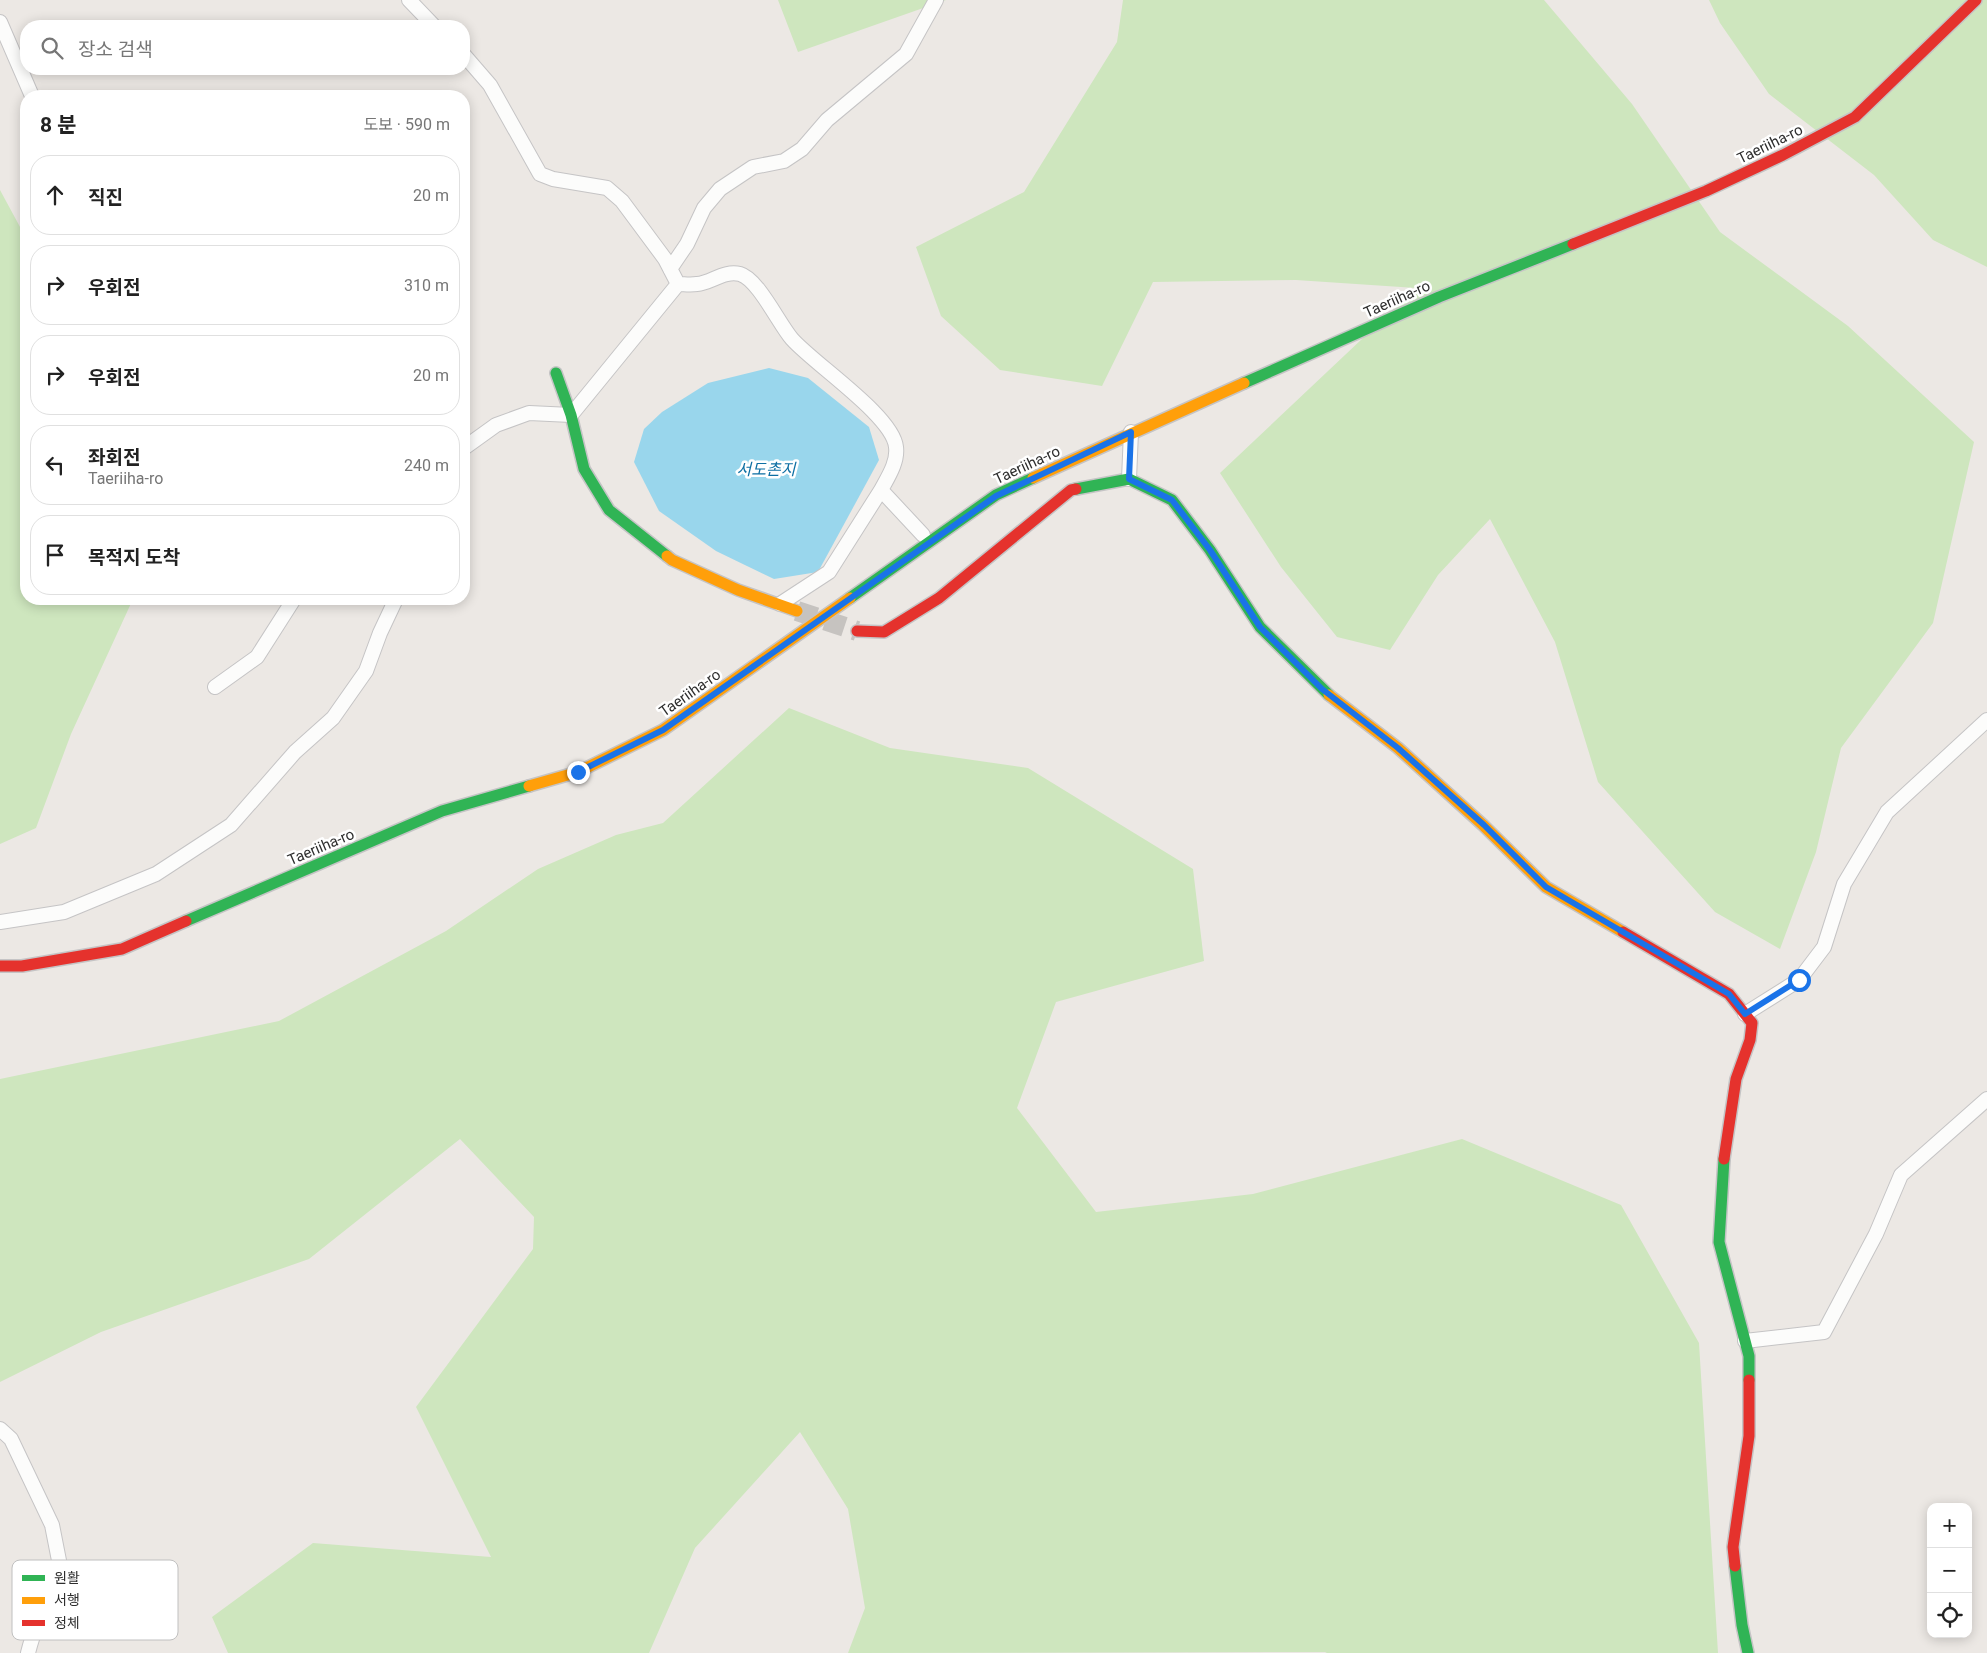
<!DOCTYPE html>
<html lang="ko">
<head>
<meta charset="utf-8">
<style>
  :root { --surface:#fff; --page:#f2f2f2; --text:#222; --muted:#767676; --line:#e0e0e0 }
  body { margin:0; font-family:Roboto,"Noto Sans KR",sans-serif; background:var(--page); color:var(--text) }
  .controls { position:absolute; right:15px; bottom:15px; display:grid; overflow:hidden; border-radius:10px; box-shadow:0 2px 12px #0003 }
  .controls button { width:45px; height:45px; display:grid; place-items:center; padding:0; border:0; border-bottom:1px solid var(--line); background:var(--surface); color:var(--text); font:25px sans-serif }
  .stop { position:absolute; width:15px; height:15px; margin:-11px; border:4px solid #1a73e8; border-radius:50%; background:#fff }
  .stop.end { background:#1a73e8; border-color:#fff; box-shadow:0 1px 5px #0008 }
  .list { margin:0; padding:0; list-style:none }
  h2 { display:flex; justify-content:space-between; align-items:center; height:65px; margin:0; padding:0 20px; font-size:21px }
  h2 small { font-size:16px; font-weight:400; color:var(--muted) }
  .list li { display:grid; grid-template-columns:32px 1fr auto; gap:15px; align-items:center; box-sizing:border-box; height:80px; margin:0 10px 10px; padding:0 10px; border:1px solid var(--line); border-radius:20px }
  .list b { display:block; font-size:19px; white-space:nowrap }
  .list p { margin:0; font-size:16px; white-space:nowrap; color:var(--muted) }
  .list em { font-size:16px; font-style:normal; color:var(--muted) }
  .icon { flex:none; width:28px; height:28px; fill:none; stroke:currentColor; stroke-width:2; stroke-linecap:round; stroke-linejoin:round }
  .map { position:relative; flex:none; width:1987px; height:1653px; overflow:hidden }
  .search { position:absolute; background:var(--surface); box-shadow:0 2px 12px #0003; left:20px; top:20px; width:450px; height:55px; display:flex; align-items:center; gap:12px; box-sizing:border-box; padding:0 18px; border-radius:20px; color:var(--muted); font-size:19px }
  .panel { position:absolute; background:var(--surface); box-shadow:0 2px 12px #0003; left:20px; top:90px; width:450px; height:515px; border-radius:20px }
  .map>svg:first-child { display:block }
</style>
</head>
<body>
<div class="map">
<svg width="1987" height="1653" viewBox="0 0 1987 1653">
  <rect width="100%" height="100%" fill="#ece8e4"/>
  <!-- green -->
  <path fill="#cee6be" d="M778,0h168l-148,52z
    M1123,0h421l88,104 88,128 128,94 126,116 -41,181 -92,125 -25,104 -36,97 -65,-37 -117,-130 -43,-140 -65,-123 -52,56 -48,75 -53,-13 -56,-70 -61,-94 196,-185 -120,-8 -143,2 -51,104 -102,-16 -59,-54 -25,-69 108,-55 93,-150z
    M1709,0h278v267l-54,-27 -59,-65 -105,-81 -49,-71z
    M0,190l26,48v361h107l-62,135 -35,94 -36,16z
    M789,708l101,40 138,20 165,101 11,92 -148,41 -39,106 79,104 157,-18 209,-55 159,66 78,138 19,310h-391l-2,-1 -477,1 17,-45 -17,-99 -48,-77 -105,116 -46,105h-421l-16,-36 101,-74 178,14 -75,-150 117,-158 1,-32 -74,-78 -151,120 -208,73 -101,50v-303l279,-58 167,-90 92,-62 78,-34 47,-12z"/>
  <!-- water -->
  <path fill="#99d6ec" d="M769,368l39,10 61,49 10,33 -61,112 -44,7 -58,-28 -57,-40 -25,-49 10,-33 18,-17 46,-29z"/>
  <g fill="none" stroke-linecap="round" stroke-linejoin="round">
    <!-- secondary-tunnel -->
    <path stroke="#c6c3c0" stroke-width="20" stroke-dasharray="20 10" stroke-linecap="butt" d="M797,611l60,20"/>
    <defs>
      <path id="street" d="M409,0l25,26
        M0,22l32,74
        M464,55l26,30 50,89 13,5 54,9 15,13 43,58 13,25 -107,131 -42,-2 -33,12 -32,23
        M670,269l17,-25 17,-36 16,-19 33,-22 31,-6 18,-12 25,-29 79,-66 30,-54
        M678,284c6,0 12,1 19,0 14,-1 27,-14 43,-10 18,5 39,50 52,65 22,25 101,77 104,108 2,15 -8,30 -15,43l42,45
        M1129,479l2,-47
        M780,604l49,-32 52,-82
        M215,687l42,-30 37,-58
        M0,922l64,-10 92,-38 75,-49 64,-73 38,-34 33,-47 14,-38 16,-34
        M1745,1014l54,-34 25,-33 20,-63 43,-72 100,-92
        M1745,1341l79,-9 52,-98 25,-59 86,-76
        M0,1429l11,10 41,86 13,66c-4,8 -10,11 -16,18 -12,12 -17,28 -21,44"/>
      <path id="fast" d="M556,373l15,42 13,54 25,41 58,46
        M1244,383l195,-86 134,-53
        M1076,489l53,-10 43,21 38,50 50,77 69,68
        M850,598l146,-103 37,-17
        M186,921l256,-110 87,-25
        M1724,1159l-5,83 30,114v24
        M1735,1566l7,59 6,28"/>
      <path id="slow" d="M1033,478l211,-95
        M667,556l5,4 66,30 59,21
        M1329,695l69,53 85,77 63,62 77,45
        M529,786l49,-14 85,-42 187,-132"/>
      <path id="jam" d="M1573,244l133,-53 77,-36 72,-38 121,-117
        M857,631l27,1 55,-34 132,-108 5,-1
        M1623,932l106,62 23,29 -2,17 -14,39 -12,80
        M0,966h22l100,-17 64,-28
        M1735,1566l-2,-19 16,-111v-56"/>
    </defs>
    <!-- street casing -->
    <use href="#street" stroke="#c5c4c5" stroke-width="16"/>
    <!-- fast casing -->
    <use href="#fast" stroke="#c5c4c5" stroke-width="14"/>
    <!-- slow casing -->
    <use href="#slow" stroke="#c5c4c5" stroke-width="14"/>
    <!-- jam casing -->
    <use href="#jam" stroke="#c5c4c5" stroke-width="14"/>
    <!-- street -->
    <use href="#street" stroke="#fcfcfb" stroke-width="14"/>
    <!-- fast -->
    <use href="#fast" stroke="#30b455" stroke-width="11"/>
    <!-- slow -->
    <use href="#slow" stroke="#ff9f0a" stroke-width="11"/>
    <!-- jam -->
    <use href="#jam" stroke="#e5322d" stroke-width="11"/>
  </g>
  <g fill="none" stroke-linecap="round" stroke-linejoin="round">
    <!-- route -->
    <path stroke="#1a73e8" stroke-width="6" d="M578,772l85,-42 333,-234 135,-64 -2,47 43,21 38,50 50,77 62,62 76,59 86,77 62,62 183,107 16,20 54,-34"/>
  </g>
  <g text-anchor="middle" stroke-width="5" stroke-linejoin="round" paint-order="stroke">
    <!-- street labels -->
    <g font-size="15" fill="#2e2e2e" stroke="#fff">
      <text transform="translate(1770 144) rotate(-26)" y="5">Taeriiha-ro</text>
      <text transform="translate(1397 299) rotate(-24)" y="5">Taeriiha-ro</text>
      <text transform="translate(1027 465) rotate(-25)" y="5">Taeriiha-ro</text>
      <text transform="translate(690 693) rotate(-35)" y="5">Taeriiha-ro</text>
      <text transform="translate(321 847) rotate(-23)" y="5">Taeriiha-ro</text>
    </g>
    <!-- water labels -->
    <g font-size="16" font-style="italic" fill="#0d6fa3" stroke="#fff">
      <text x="766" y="475">서도촌지</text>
    </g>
  </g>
  <!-- legend -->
  <rect x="12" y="1560" width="166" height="80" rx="8" fill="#fff" stroke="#c0c0c0" stroke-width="1"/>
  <rect x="22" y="1575" width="23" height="6" fill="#30b455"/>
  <rect x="22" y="1597" width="23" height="7" fill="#ff9f0a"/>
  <rect x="22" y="1620" width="23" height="6" fill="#e5322d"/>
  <g font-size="14" fill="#2e2e2e">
    <text x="54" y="1583">원활</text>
    <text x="54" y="1605">서행</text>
    <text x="54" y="1628">정체</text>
  </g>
</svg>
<div class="controls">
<button>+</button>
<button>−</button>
<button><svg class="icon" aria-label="locate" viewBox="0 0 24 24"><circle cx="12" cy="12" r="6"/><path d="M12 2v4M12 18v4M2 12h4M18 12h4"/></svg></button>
</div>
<div class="stop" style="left:1799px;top:980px"></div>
<div class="stop end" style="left:578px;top:772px"></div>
<div class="search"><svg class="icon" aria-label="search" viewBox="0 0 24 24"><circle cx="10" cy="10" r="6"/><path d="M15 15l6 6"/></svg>장소 검색</div>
<section class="panel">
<h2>8 분<small>도보 · 590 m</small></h2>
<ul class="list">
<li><svg class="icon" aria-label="ahead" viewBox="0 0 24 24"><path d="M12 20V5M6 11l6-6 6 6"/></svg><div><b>직진</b></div><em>20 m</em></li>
<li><svg class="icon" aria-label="right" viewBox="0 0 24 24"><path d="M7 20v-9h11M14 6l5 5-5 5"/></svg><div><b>우회전</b></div><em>310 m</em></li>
<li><svg class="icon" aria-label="right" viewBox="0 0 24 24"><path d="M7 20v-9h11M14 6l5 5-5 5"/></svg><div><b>우회전</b></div><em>20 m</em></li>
<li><svg class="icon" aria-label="left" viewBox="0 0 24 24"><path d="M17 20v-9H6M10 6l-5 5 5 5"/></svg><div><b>좌회전</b><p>Taeriiha-ro</p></div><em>240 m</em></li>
<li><svg class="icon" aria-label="arrive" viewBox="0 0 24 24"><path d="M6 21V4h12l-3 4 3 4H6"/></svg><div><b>목적지 도착</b></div></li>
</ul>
</section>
</div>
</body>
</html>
